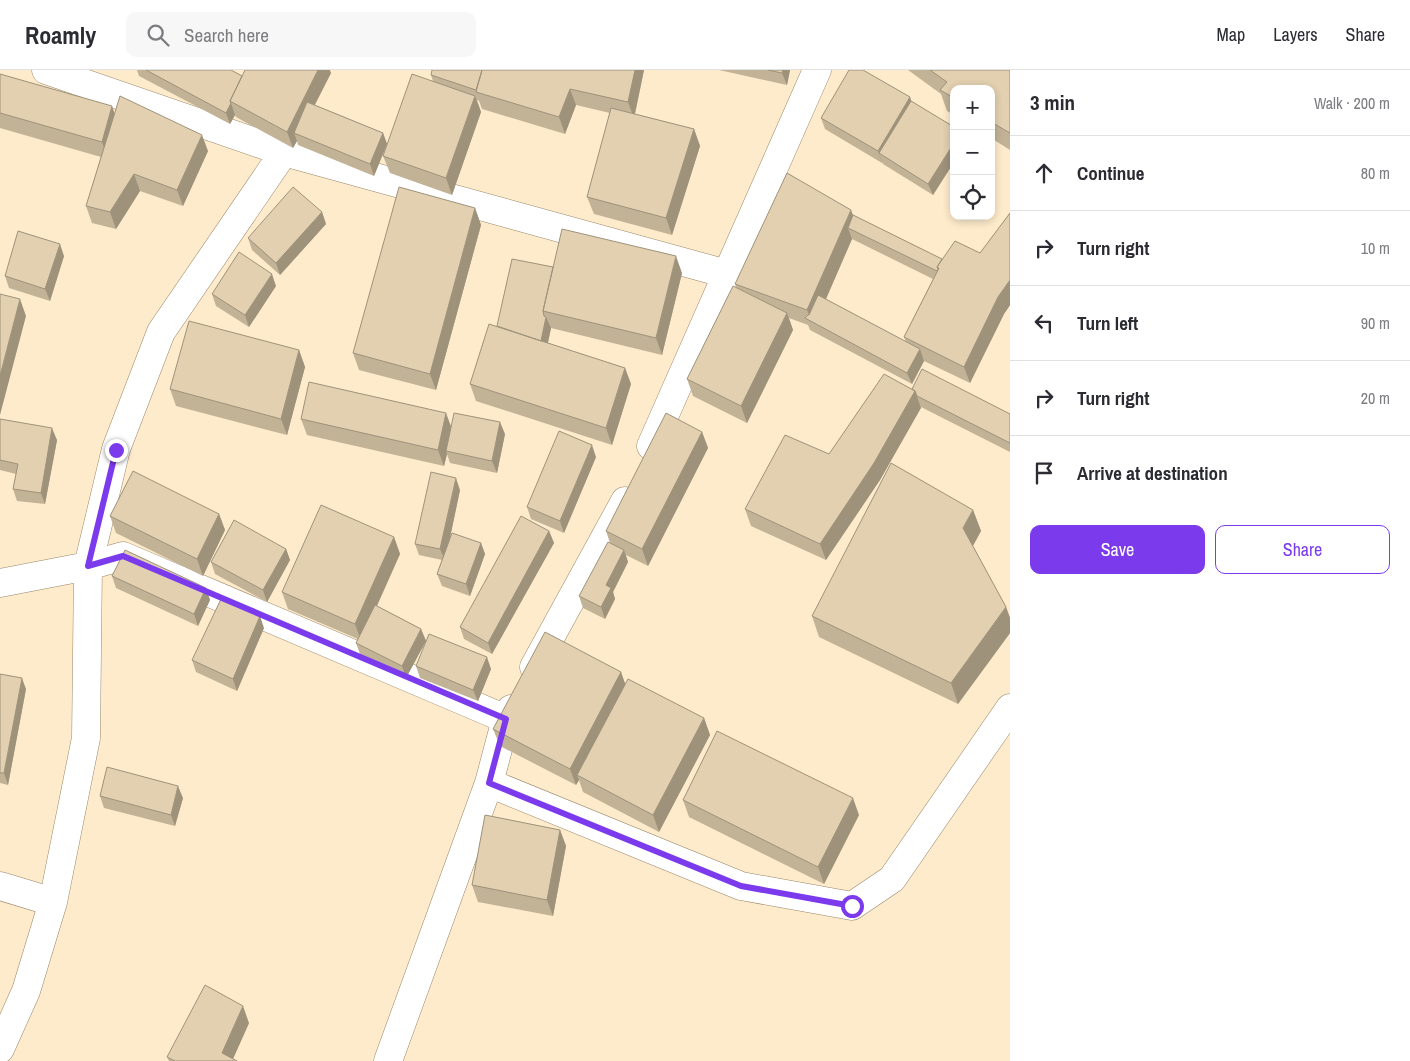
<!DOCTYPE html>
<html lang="en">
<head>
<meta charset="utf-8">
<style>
  :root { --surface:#fff; --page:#f7f7f7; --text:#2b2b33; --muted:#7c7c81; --line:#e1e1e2; --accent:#7c3aed }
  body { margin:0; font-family:"Archivo Narrow",sans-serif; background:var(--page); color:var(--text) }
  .controls { position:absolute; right:15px; top:15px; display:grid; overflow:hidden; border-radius:10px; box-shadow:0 2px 8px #0003 }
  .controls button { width:45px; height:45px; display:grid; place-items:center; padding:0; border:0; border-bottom:1px solid var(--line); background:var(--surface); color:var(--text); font:25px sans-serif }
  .stop { position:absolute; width:15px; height:15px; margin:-11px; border:4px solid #7c3aed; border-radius:50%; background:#fff }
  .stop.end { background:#7c3aed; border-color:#fff; box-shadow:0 1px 5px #0008 }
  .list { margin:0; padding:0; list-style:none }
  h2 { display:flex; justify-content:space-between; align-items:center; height:65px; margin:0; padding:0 20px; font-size:21px }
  h2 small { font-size:16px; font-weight:400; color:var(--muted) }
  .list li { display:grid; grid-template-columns:32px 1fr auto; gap:15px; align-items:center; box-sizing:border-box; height:75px; padding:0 20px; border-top:1px solid var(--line) }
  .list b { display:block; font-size:19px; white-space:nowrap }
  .list em { font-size:16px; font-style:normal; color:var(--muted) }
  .actions { display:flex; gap:10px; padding:15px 20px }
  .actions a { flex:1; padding:11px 0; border:1px solid var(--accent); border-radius:10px; text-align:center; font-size:18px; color:var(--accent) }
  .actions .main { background:var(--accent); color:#fff }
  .icon { flex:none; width:28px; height:28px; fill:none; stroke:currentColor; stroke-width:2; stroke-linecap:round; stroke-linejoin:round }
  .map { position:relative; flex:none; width:1010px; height:991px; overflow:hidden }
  header { display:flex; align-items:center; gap:30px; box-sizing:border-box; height:70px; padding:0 25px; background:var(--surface); border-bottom:1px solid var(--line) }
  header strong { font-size:24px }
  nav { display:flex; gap:28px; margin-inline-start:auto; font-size:18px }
  .search { width:350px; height:45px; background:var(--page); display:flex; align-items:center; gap:12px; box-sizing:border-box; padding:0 18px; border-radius:10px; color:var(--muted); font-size:19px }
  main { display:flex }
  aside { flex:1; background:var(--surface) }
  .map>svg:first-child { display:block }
</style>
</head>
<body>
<header>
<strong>Roamly</strong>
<div class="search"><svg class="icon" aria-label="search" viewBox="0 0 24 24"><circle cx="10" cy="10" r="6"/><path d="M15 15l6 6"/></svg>Search here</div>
<nav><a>Map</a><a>Layers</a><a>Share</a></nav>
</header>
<main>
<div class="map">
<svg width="1010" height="991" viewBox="0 0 1010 991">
  <rect width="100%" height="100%" fill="#feebcb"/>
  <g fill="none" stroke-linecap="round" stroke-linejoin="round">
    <defs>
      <path id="minor" d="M46,0l238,82 443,122
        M651,376l166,-376
        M0,513l88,-17 35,-10 383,163
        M534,597l91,-166
        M489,713l252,103 111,20 40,-27 118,-171
        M0,816l53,16
        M0,979l26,-58 27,-89 33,-164 2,-172 28,-117 45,-117 123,-180
        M388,991l101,-278 17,-64 5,-10"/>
    </defs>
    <!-- minor casing -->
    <use href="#minor" stroke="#988769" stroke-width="29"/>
    <!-- minor -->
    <use href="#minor" stroke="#fff" stroke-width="28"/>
  </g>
  <!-- wall -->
  <path fill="#c2b397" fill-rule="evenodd" d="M137,0h94l11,6 89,-3 -16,32 68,28 4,11 -13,32 -76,-31 -1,-4 -4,7 -57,-31 -1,-2 -5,9 -91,-48z
    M644,0l-9,44 59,15 6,17 -28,89 -78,-21 -7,-17 23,-84 -34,-8 -11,29 -83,-25 -3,-8 -2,-1 4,12 -29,83 -62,-22 -7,-17 50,-75 -2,-6z
    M719,0h71l-3,15z
    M908,0h102v80l-19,-12v-49h-37v26l-7,-4 -6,-17z
    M0,4l115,39 93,38 -25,55 -43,-15 -24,38 -24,-6 -6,-17 15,-49 -101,-29z
    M910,27l1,4 43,26v35l-21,33 -50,-31 -1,-2v1l-57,-34 -4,-11z
    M475,138l6,17 -45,165 -77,-20 -6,-17z
    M322,142l4,12 -46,51 -28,-25 -4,-12z
    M1010,143v92l-6,9 -34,69 -46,-22 -12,23 -102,-54 -2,-5 -19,-7 4,12 -46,93 -54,-27 -6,-17 49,-91 -1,-4 118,-69 89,44 38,-6zM852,169l81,40 -29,58 2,5 -80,-43z
    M64,186l-14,45 -41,-13 -4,-12z
    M553,197l129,6 -20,82 -111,-27 -3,15 77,25 6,16 -19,61 -136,-44 -6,-17 27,-58z
    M276,216l-27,41 -33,-21 -4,-12z
    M299,280l6,17 -18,68 -111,-29 -6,-17z
    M912,319l98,25v38l-89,-45 -41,73 -54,80 -75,-34 -6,-17 84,-55z
    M0,349l57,21 -12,64 -28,-3 -4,-12 3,-15 -16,-4z
    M301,349l150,7 54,8 -8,39 -47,-10 -3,-9 -3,12 -137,-31z
    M702,362l6,16 -60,118 -22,-11 2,7 -15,30 2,7 -10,20 -22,-11 -4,-12 31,-53 -4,-12z
    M596,387l-32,76 -33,-14 -4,-12z
    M460,420l-11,53h32l4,11 -15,42 -28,-10 -5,-12 5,-14 -23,-5 -4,-11z
    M973,440l8,21 -8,15 33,61 4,11v15l-52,71 -139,-67 -7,-21z
    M219,444l6,16 -22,46 -87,-43 -6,-17z
    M549,461l5,12 -62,111 -28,-15 -4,-12z
    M394,467l6,17 -23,52 44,23 5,12 -20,37 -46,-24 -4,-11 2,-4 -70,-30 -6,-17z
    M286,479l4,11 -23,42 -52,-28 -4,-12z
    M112,506l94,12 4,12 -12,26 -82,-38z
    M264,558l-27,63 -41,-19 -4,-12z
    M416,596l75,3 -13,32 -58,-23z
    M621,602l4,12 79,34 6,17 -51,97 -76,-40 -4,-12 -3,5 -76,-39 -7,-17z
    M0,604l26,15 -18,96 -8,-2z
    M100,726l83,2 -8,28 -71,-18z
    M683,730l176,15 -35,69 -135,-67z
    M560,760l6,16 -13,70 -75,-14 -6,-17z
    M249,953l-16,36 4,2h-68l-2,-4z"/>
  <!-- shaded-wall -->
  <path fill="#9e927b" d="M318,0h12l1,3 -32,62 -5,-2 3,8 -4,7 -6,-16z
    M635,0h9l-10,48 -6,-16z
    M783,0h7l-3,15 -5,-12z
    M570,19l6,16 -11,29 -6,-17z
    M475,26l6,16 -29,83 -6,-17z
    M910,27l4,12 -35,44 3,10 -4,-12z
    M231,33l4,12 -5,9 -4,-11z
    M112,36l6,17 -10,36 -6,-17z
    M694,59l6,17 -28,89 -6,-17z
    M383,63l4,11 -13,32 -4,-12z
    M202,65l6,16 -25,55 -6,-16z
    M954,73v19l-21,33 -5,-11z
    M134,104l6,17 -24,38 -6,-17z
    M475,138l6,17 -45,165 -6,-16z
    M851,140l7,17 -10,1 4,11 -37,85 -3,-2 -5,-12z
    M322,142l4,12 -46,51 -4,-12z
    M60,174l4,12 -14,45 -5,-12z
    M676,186l6,17 -20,82 -6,-17z
    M272,204l4,12 -27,41 -4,-12z
    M1010,210v25l-6,9 -34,69 -6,-16 34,-70z
    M20,229l6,17 -26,99v-39z
    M787,243l6,17 -46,93 -6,-17z
    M546,247l5,11 -6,28 -5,-11z
    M920,279l4,12 -12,23 -5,-11z
    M299,280l6,17 -18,68 -6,-16z
    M625,298l6,16 -19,61 -6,-17z
    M915,321l6,17 -41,72 -54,80 -6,-16z
    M446,343l6,16 -6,22 1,3 -3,12 -6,-16z
    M500,352l5,12 -8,39 -5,-12z
    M52,358l5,12 -12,64 -4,-11z
    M702,362l6,16 -60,118 -6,-17z
    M592,375l4,12 -32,76 -4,-12z
    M456,408l4,12 -15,71 -5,-12z
    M973,440l8,21 -10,18 -8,-21z
    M219,444l6,16 -22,46 -6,-17z
    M549,461l5,12 -62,111 -4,-11z
    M394,467l6,17 -39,87 -6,-17z
    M481,473l4,11 -15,42 -4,-12z
    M286,479l4,11 -23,42 -4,-12z
    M624,480l4,12 -15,30 2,7 -10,20 -4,-12 5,-22z
    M206,518l4,12 -12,26 -4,-12z
    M1006,537l4,11v15l-52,71 -7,-21z
    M260,546l4,12 -27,63 -4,-12z
    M421,559l5,12 -20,37 -4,-12z
    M487,587l4,12 -13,32 -5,-11z
    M621,602l6,17 -50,86 2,5 -3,5 -6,-16z
    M22,608l4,11 -18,96 -4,-12z
    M704,648l6,17 -51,97 -6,-17z
    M178,716l5,12 -8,28 -4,-11z
    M853,728l6,17 -35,69 -6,-17z
    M560,760l6,16 -13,70 -6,-16z
    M243,936l6,17 -17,38 -10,-8z"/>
  <!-- building -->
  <path fill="#e2d0b0" stroke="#9e927b" d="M146,0h85l11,6 -12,25 1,2 -5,10z
    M245,0h73l-31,62 -57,-31z
    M432,0h50l-6,20 -45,-15z
    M482,0h153l-7,32 -58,-13 -11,28 -83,-25z
    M768,0h15l-1,3z
    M849,0h14l47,27 -32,54 -57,-33z
    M930,0h80v63l-19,-11v-33h-37v9l-14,-8 7,-8z
    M0,4l112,32 -10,36 -102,-29z
    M412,4l63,22 -29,82 -63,-22z
    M120,26l82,39 -25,55 -43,-16 -24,38 -24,-6z
    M911,31l43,26v16l-26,41 -49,-31z
    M307,32l76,31 -13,31 -76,-31z
    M611,38l83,21 -28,89 -79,-21z
    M787,103l64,37 -44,100 -72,-26z
    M293,117l29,25 -46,51 -28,-25z
    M399,117l76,21 -45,166 -77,-21z
    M1010,143v67l-12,17 -34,70 -60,-30 35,-69 -2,-1 18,-26 25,12z
    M853,145l89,44 -5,8 1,2 -1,2 -89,-43z
    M562,159l114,27 -20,82 -113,-27z
    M18,161l42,13 -15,45 -40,-13z
    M239,182l33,22 -27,41 -33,-21z
    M512,189l41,8 -10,44 1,5 2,1 -5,24 -44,-15z
    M733,216l54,27 -46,93 -54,-27z
    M0,224l20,5 -20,77z
    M818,225l102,54 -13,24 -102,-55 3,-3h1z
    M189,251l110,29 -18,69 -111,-30z
    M489,254l136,44 -19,60 -136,-44z
    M922,299l88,45v29l-93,-47 -2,-5 -3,-2z
    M884,304l31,17 -41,72 -54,81 -75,-35 40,-74 44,19z
    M309,312l137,31 -8,37 -137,-31z
    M454,343l46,9 -8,39 -46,-10z
    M666,343l36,19 -60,117 -36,-18z
    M0,349l52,9 -11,65 -28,-4 5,-25 -18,-4z
    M559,361l33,14 -32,76 -33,-14z
    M891,393l82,47 -10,18 43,79 -55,76 -139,-67z
    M133,401l86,43 -22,45 -87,-43z
    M431,402l25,6 -16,71 -25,-5z
    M321,435l73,32 -39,87 -73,-32z
    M521,446l28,15 -61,112 -28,-16z
    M234,450l52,29 -23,41 -52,-28z
    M452,463l29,10 -15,41 -29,-10z
    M608,472l16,8 -18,35 5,3 -10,19 -22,-11z
    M125,480l81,38 -12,26 -82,-38z
    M222,527l38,19 -27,63 -41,-19z
    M375,535l46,24 -19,37 -46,-23z
    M545,562l76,40 -51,97 -77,-40z
    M429,564l58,23 -14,33 -57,-24z
    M0,604l22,4 -18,95h-4z
    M628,609l76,39 -51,97 -76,-40z
    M717,661l136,67 -35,69 -135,-67z
    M107,697l71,19 -7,29 -71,-19z
    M485,745l75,15 -13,70 -75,-15z
    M205,915l38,21 -21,47 15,8h-62l-8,-4z"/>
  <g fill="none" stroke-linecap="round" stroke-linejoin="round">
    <!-- route -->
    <path stroke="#7c3aed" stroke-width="6" d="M116,380l-28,116 35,-10 383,163 -17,64 252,103 111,20"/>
  </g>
</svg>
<div class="controls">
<button>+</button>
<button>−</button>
<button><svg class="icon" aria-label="locate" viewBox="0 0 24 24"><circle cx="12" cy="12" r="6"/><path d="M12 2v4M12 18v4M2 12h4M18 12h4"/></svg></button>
</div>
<div class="stop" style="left:852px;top:836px"></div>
<div class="stop end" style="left:116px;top:380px"></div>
</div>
<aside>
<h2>3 min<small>Walk · 200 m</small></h2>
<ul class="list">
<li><svg class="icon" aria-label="ahead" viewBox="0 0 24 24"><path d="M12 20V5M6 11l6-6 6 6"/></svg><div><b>Continue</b></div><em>80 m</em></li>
<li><svg class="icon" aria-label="right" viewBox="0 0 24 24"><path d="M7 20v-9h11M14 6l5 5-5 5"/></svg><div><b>Turn right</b></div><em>10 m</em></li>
<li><svg class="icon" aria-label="left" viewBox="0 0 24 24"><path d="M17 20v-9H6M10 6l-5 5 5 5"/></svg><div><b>Turn left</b></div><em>90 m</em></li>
<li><svg class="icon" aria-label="right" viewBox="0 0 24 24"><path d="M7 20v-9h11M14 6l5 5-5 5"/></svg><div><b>Turn right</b></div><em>20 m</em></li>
<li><svg class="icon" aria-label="arrive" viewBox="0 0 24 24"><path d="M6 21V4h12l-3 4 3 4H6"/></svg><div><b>Arrive at destination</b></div></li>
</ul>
<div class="actions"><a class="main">Save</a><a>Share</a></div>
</aside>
</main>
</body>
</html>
